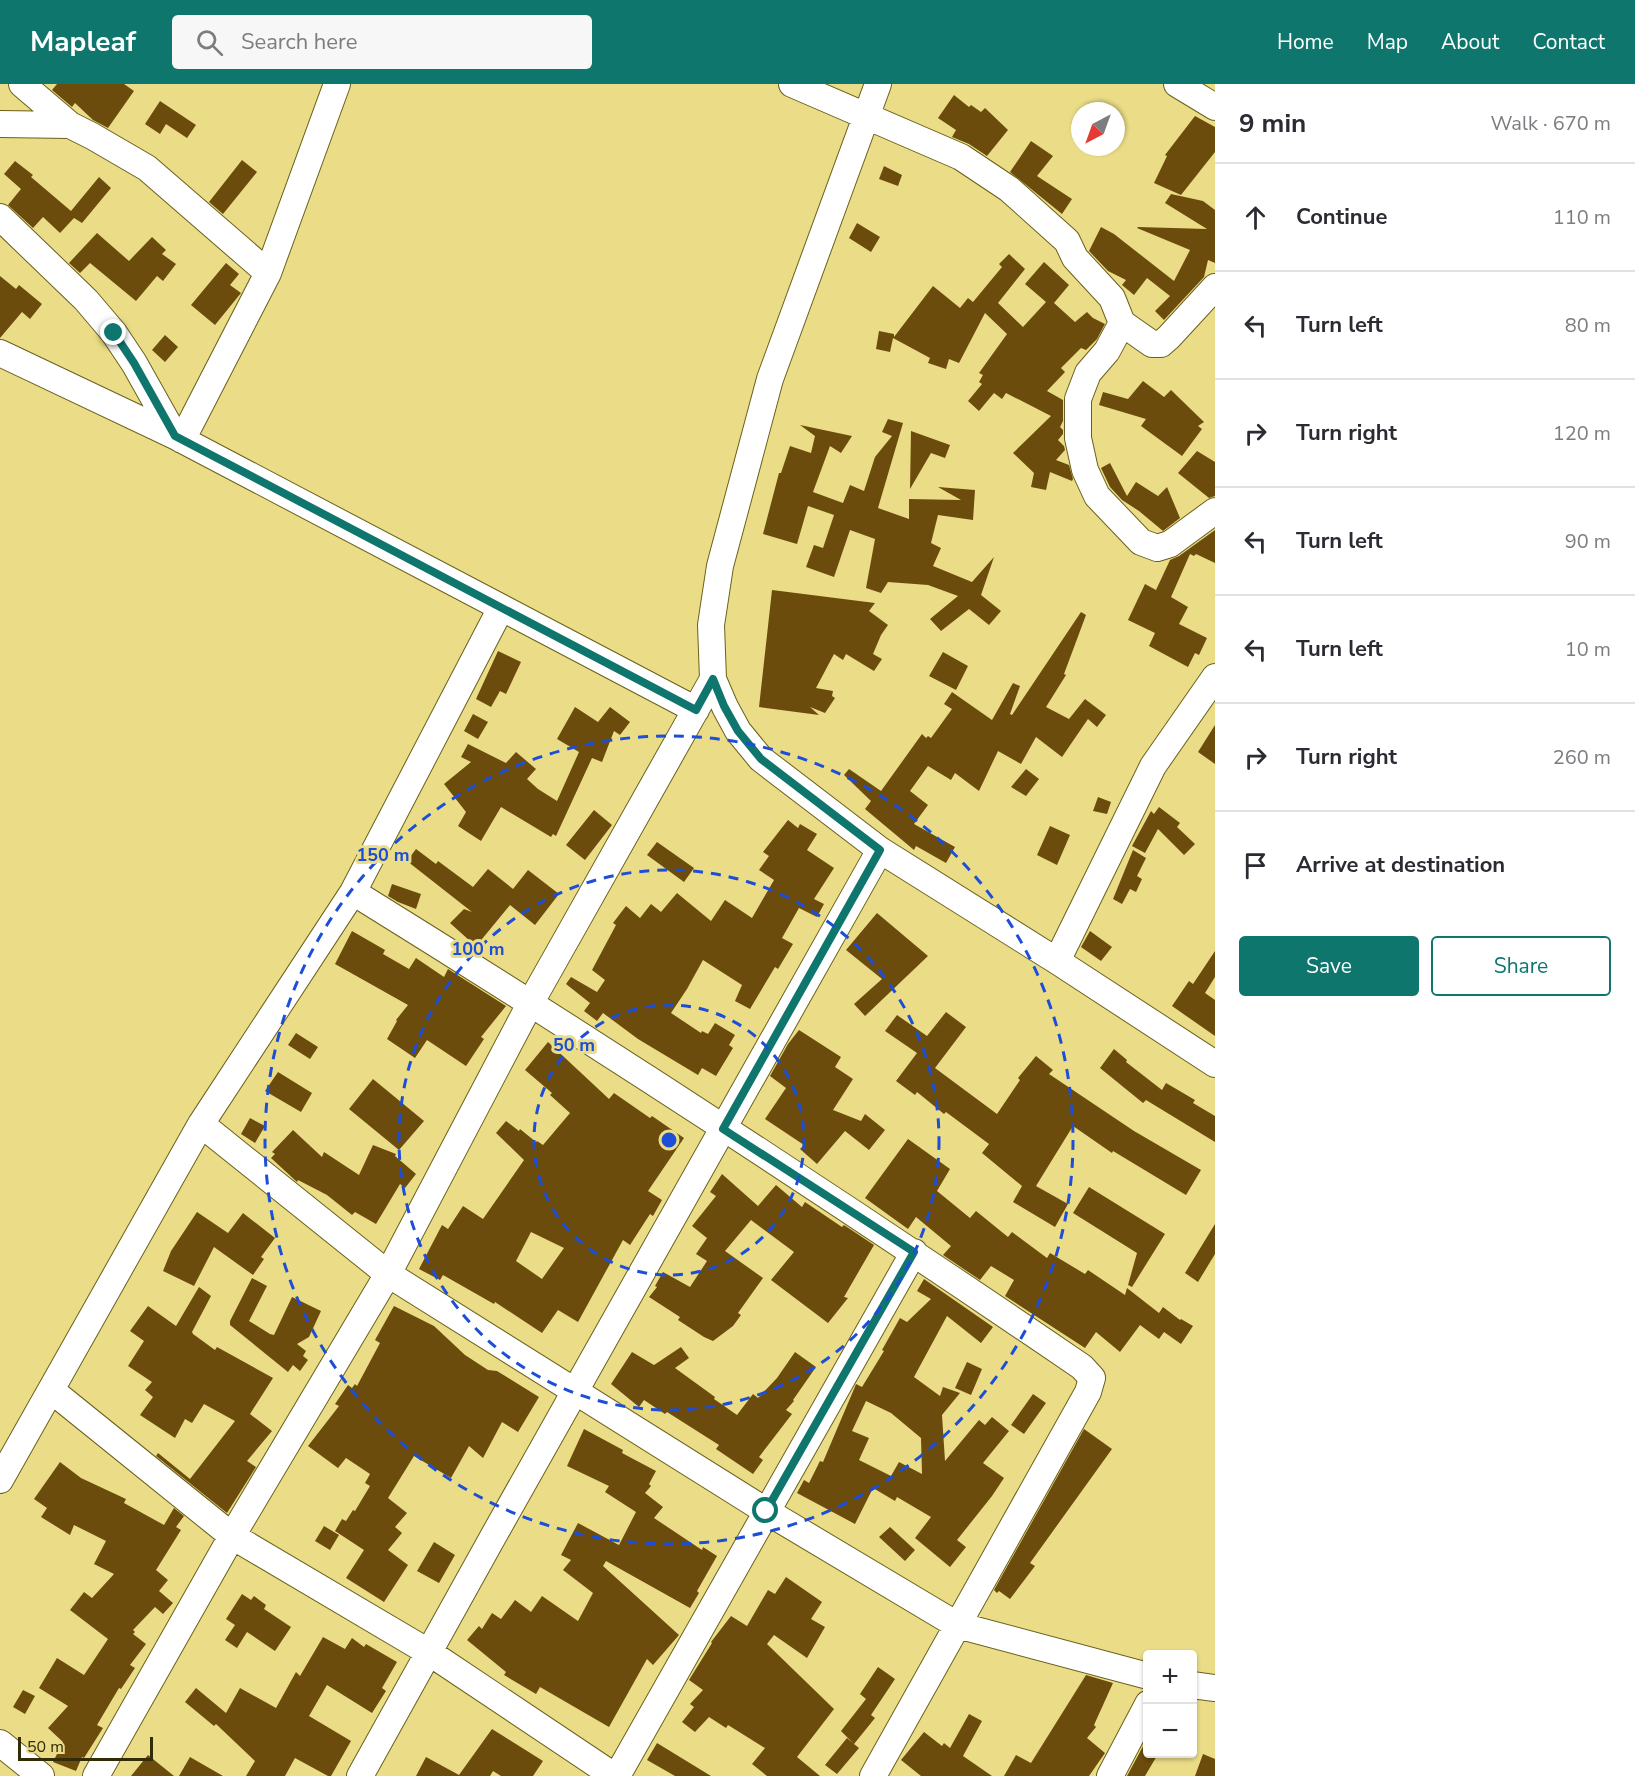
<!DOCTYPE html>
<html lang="en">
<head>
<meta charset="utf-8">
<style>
  :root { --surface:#fff; --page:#f7f7f7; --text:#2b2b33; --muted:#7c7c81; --line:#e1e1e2; --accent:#0f766e }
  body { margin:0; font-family:"Nunito Sans",sans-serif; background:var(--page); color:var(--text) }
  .controls { position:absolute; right:18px; bottom:18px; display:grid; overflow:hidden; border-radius:6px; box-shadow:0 2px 4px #0004 }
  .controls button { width:54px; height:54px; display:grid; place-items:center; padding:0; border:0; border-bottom:2px solid var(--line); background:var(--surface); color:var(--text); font:30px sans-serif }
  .compass { position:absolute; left:1071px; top:18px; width:54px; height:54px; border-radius:50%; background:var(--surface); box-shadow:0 2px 4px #0004; rotate:221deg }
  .scale { position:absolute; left:18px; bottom:15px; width:135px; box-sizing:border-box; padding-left:6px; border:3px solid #312b06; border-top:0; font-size:16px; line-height:21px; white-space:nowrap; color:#312b06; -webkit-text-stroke:4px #ebdd87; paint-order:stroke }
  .stop { position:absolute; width:18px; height:18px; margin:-14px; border:4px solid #0f766e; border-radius:50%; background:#fff }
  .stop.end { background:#0f766e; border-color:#fff; box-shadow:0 2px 6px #0008 }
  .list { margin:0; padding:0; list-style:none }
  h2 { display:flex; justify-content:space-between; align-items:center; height:78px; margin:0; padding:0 24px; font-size:26px }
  h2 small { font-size:20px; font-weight:400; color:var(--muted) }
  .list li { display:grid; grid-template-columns:39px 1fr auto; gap:18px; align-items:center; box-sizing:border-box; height:108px; padding:0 24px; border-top:2px solid var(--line) }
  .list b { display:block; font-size:22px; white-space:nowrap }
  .list em { font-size:20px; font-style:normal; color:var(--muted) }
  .actions { display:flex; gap:12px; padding:18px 24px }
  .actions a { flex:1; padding:14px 0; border:2px solid var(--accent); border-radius:6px; text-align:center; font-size:21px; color:var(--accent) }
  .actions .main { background:var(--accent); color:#fff }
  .icon { flex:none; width:33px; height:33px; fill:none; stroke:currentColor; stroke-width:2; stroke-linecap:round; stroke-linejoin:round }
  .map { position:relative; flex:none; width:1215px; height:1692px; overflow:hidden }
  header { display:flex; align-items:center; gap:36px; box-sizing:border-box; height:84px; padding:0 30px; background:var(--accent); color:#fff }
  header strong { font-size:28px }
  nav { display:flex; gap:33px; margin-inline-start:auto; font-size:21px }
  .search { width:420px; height:54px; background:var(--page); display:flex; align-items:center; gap:15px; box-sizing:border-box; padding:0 21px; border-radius:6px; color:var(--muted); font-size:22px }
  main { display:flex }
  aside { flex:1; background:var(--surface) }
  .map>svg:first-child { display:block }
</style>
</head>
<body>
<header>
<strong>Mapleaf</strong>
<div class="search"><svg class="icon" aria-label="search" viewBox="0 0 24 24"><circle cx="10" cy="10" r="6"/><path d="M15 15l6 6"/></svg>Search here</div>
<nav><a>Home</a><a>Map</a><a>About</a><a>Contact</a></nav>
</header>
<main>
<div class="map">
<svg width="1215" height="1692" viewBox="0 0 1215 1692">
  <rect width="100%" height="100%" fill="#ebdd87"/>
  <!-- building -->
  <path fill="#6b4c0c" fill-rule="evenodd" d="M57,0h67l10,7 -26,37 -15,-8 -18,-17 -3,4 -20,-17z
    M954,11l15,12 2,-2 10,7 4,-4 23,22 -21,26 -18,-12 -17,-7 4,-7 -18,-12z
    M160,17l36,24 -9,13 -21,-14 -6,10 -15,-10z
    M1195,32l20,11v25l-34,43 -27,-12 13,-27 -2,-1z
    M1031,57l22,15 -16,20 35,23 -10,15 -52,-42z
    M242,76l15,12 -34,42 -14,-12z
    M15,77l18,14 -2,2 40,34 28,-34 12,11 -29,35 -8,-5 -14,15 -17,-16 -10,11 -25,-23 13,-16 -17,-15z
    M884,82l18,9 -4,11 -19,-7z
    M1171,110l32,7 12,9v53l-7,-3 -4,17 -40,43 -9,-9 15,-15 -23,-18 -13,17 -12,-10 4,-5 -18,-9 -19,-20 12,-24 13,7 60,47 16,-31 -53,-22 1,-1 69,2 -42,-26z
    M857,139l23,14 -9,15 -22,-14z
    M97,149l32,28 23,-24 14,13 -4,4 14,10 -13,17 -6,-5 -21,25 -46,-38 -10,10 -11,-10z
    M1009,170l16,15 -27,34 25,24 23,-25 -21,-18 19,-22 25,23 -15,18 21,19 12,-10 6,6 12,6 -8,15 -11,11 -5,-2 -20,20 4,4 -18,19 16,9v21l-3,6 3,3v4l-5,6 6,6 1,4 -9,10 13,5 4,14 -1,2 -22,-9 -4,18 -15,-3 3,-14 -21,-20 38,-37 -45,-23 -4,6 -8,-6 -15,18 -11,-10 14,-17 -3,-2 4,-7 -4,-2 28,-39 -22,-21 -26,50 -10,-4 -3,10 -18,-6 2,-5 -37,-20 -3,14 -14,-3 3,-18 15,3v3l39,-51 27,22 8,-10 5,4 29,-35 -3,-3z
    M226,179l13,11 -9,11 11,8 -26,32 -24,-20z
    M0,192l16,13 3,-4 23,19 -12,15 -8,-7 -22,26z
    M165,251l13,12 -13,15 -13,-12z
    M1143,297l21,16 7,-7 33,32 -6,4 4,3 -20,27 -41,-30 5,-7 -47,-14 4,-13 25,7z
    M888,335l15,4 -25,85 31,11v-20l52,1 -23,-13 37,3 -2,30 -35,-5 -7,28 10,5 -8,18 39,16 22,-25 -13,38 20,16 -12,14 -20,-16 -28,22 -11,-12 28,-23 -30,-11 -40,-3 -7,11 -15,-5 9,-49 -25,-9 -16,47 -28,-10 8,-22 9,3 11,-33 -26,-9 -11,38 -34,-10 16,-61h2l9,-27 21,7 4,-17 -15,-11 52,11 -11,17 -11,-7 -17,46 30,11 7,-18 14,6 11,-34 17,-21 -10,-4z
    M911,347l39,14 -5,13 -14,-5 -21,36z
    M1197,367l18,11v34l-6,2 -31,-25z
    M1110,379l17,33 9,-14 22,14 9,-9 13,31 -17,13 -24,-20 -17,-11 -12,-13 -9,-19z
    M1215,446v33l-19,-9 -2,2 -4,-2 -19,43 17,10 -9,17 28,14 -8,17 -4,-2 -7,14 -39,-21 6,-13 -27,-13 17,-36 11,6 14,-30 9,-4z
    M772,506l103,13 -6,8 19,14 -7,10 -8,19 9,5 -8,12 -28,-17 -3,6 -9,-6 -18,34 17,3 -1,5 3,2 -10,15 -15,-6 9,8 -60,-8z
    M1081,528l5,3 -22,59 2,1 -20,32 23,12 16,-20 21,16 -9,12 -9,-8 -26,38 -26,-20 -15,27 -23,-13 -19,40 -24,-18 -4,7 -23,-14 -18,25 18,14 -14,19 41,23 -9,16 -30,-17 -2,4 -49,-41 6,-8 -27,-26 5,-6 32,22 41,-57 4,4 2,-2 3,2 21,-29 -8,-5 8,-12 40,28 21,-37 7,3 -10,28 2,1z
    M498,567l23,11 -15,32 -6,-3 -9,16 -15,-8z
    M943,568l25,14 -12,24 -27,-14z
    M575,623l23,15 12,-15 20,15 -10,13 -6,-4 -12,31 -10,-4 -36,78 -3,-2 -2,3 -50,-30 -20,34 -23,-15 8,-14 -22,-28 27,-22 -10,-5 7,-13 38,19 10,-11 20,17 -9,10 11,10 19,12 22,-49 -22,-13z
    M473,630l15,8 -10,17 -14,-8z
    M1215,641v39l-17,-12z
    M1026,685l13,10 -13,17 -15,-9z
    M1098,713l13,5 -4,12 -14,-3z
    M1159,723l21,16 -3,4 18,17 -11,11 -26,-26 -13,24 -13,-7 19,-35 3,3z
    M594,726l18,15 -27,35 -19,-15z
    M788,736l10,8 2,-4 17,10 -10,16 27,18 -20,31 10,5 -7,13 -18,-9 -17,30 11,6 -15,25 -3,-2 -25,42 -15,-8 7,-16 -39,-25 -16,29 -16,24 30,20 1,-2 6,3 7,-11 20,12 -6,10 4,3 -17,28 -14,-8 -4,7 -60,-36 -35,-26 -6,8 -13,-10 6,-8 -24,-19 5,-7 26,15 8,-12 -13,-10 24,-45 -3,-2 13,-17 14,12 11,-14 10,8 16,-19 34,28 14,-21 27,18 22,-38 -15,-10 10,-14 -6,-4z
    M1050,742l20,9 -13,30 -20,-10z
    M657,758l37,26 -10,14 -37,-27z
    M416,765l20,15 2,-3 35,26 15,-18 25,20 15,-19 31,24 -24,31 -25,-20 -37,45 -6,-4 3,-5 -20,-18 14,-14 8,3 -65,-51z
    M1133,766l13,8 -9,18 5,3 -6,13 -6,-3 -8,15 -9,-5z
    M392,800l29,10 -5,15 -18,-7 -10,-6z
    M877,829l51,43 -63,60 -11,-12 28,-25 -36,-29z
    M352,847l33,19 -2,4 26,15 7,-11 28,19 4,-8 58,37 -25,31 3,2 -18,27 -39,-26 -12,18 -28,-19 10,-18 -1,-1 12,-15 -73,-41z
    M1090,847l22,16 -11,14 -20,-14z
    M1215,867v26l-10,16 10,7v36l-43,-30 17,-25 4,3z
    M946,928l20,15 -31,41 62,46 23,-34 -2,-2 18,-22 17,14 -4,4 85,57 67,39 -15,25 -73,-44 -1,2 -39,-27 -37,60 32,18 -13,23 -42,-25 9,-16 -40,-33 7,-9 -43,-32 -2,2 -27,-22 -2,3 -19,-14 21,-28 -32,-22 12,-16 30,21z
    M799,946l42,27 -6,10 18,12 -20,31 28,11 4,-7 20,16 -16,20 -24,-19 -28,33 -17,-15 4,-4 -39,-26 21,-31 -16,-12 18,-32z
    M296,949l22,14 -8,12 -22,-14z
    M548,958l61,57 5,-6 36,25 2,-2 32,22 -36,53 14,9 -9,16 -3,-2 -20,31 -7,-5 -45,82 -20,-12 -16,23 -47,-31 -1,2 -51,-29 -3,5 -21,-11 23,-44 6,4 15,-23 20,13 41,-59 -28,-27 10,-12 13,10 1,-2 16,13 1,-1 6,4 27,-32 -20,-18 2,-2 -27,-23zM531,1148l33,16 -22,31 -26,-18z
    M1114,965l13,11 -1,2 36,28 4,-7 29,17 -2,3 22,13v26l-69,-42 -3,3 -43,-35z
    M278,988l34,21 -11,19 -36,-21z
    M373,995l51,42 -25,29 -50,-41z
    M250,1034l15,8 -10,17 -14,-9z
    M293,1046l29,27 2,-5 35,23 14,-30 23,9 -1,2 21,18 -11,14 -5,-4 -24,40 -21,-12 -3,3 -25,-20 -29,-15 -1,2 -26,-24 4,-4 -3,-2z
    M908,1055l42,30 -13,22 33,27 6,-7 32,26 4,-5 35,26 3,-5 35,21 3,-4 37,25 2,-7 32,25 4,-6 17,13 1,-1 12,7 -12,18 -17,-12 -5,7 -19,-14 -20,27 -24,-20 -11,16 -80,-52 9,-16 -23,-14 -11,14 -37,-25 8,-9 -35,-29 -8,12 -43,-31z
    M722,1090l36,32 18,-21 26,22 3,-5 37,25 2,-2 30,20 -30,52 4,1 -20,25 -57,-43 23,-28 -43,-32 -26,31 38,27 -25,35 3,2 -8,11 -20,15 -9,-4 -26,-17 2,-3 -31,-20 8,-10 -2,-1 8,-14 27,15 17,-26 -11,-7 11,-16 -15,-12 24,-30 -6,-4z
    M1089,1103l76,47 -33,53 -4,-2 9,-32 -64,-40z
    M197,1128l31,21 15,-20 32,25 -14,19 3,2 -11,16 -39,-28 -20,39 -31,-15 8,-20z
    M1215,1140v30l-17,28 -13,-9z
    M252,1194l15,8 -18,35 21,13 4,1 18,-38 29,14 -12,26 -12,7 9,7 -3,5 5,4 -8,11 -7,-6 -5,7 -58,-47v-4z
    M924,1195l69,48 -12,16 -34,-27 -33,61 26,19 3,-9 17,6 -18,22 3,46 34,-41 6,5 7,-8 17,14 -26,32 21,15 -12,18 -35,44 9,7 -16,20 -35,-29 16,-21 -34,-20 -2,4 -22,-13 -18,36 -58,-31 7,-13 5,3 11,-22 3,1 31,-73 2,-5 6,3 22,-36 -2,-1 18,-32 7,4 24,-23 -14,-8zM866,1317l25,12 30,25 1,36 -23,-12 -8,14 -32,-16 10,-22 -17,-7z
    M199,1203l12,9 -19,36 1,2 22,16 2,-3 56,31 -23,36 22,17 -25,30 9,6 -29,46 -71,-57 2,-3 32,26 45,-58 -31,-17 -12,19 -7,-4 -10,19 -35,-23 13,-18 -8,-7 7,-8 -24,-16 16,-25 -14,-10 18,-25 28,20z
    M394,1222l40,20 31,29 23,15 9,1 42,26 -21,35 -16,-10 -19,36 -14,-12 -18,32 -37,-22 -26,42 19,15 -12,14 7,6 -14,17 20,15 -24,37 -38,-24 18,-28 -29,-19 7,-12 4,2 7,-11 2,1 15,-25 -5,-3 5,-9 -24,-16 -8,10 -30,-22 31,-40 -4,-2 13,-19 4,3 3,-4 2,2 23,-43 -5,-3z
    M681,1263l8,11 -14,10 40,29 -1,2 23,16 16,-21 5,4 19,-20 18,-26 21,15 -23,33 1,1 -8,9 6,4 -33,43 4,3 -10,14 -37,-25 3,-4 -52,-33 -2,2 -21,-14 -5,7 -28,-23 21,-32 22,13z
    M967,1278l15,7 -11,26 -16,-7z
    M1033,1310l13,9 -22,31 -13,-9z
    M584,1345l39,21 -1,3 34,18 -7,13 2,2 -6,7 18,14 -9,11 48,32 1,-3 14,9 -20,35 2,2 -9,15 -84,-47 -3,5 76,69 -26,30 -6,-6 -38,68 -69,-40 -4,7 -32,-19 2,-3 -39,-32 12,-14 3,3 10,-16 9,6 14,-19 16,12 11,-16 36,25 15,-28 -30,-23 8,-10 -10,-5 17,-32 41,22 17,-33 -31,-20 4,-6 -42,-20z
    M1084,1345l28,20 -82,114 5,3 -25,33 -11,-8 -2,2 -3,-3z
    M60,1378l21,16 45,21 -2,4 40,22 10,-17 10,8 -8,11 5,3 -25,40 12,10 -9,11 14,12 -10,11 -8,-7 -22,23 2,2 -2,2 13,10 -16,21 5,3 -14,21 -2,-1 -22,37 6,3 -19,30 -2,-1 -6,14 -23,-9 10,-20 -15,-14 20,-22 -29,-18 18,-30 27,17 24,-36 -38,-29 14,-18 8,6 22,-24 -20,-10 12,-23 -32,-16 -4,10 -29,-18 6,-9 -13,-9z
    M324,1442l15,9 -9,15 -15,-9z
    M890,1443l25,23 -10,11 -26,-24z
    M434,1458l21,13 -16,28 -22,-12z
    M786,1493l36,25 -11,17 14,8 -18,31 -33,-23 -7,9 67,65 -37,48 23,19h-53l-15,-12 13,-16 -37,-23 -2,3 -17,-11 -14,15 -13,-10 12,-15 -4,-3 13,-14 -14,-10 23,-37 -1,-1 20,-26 16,10 21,-36 7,4z
    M242,1510l9,6 3,-4 12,9 -2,4 27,18 -16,24 -28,-19 -10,16 -12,-8 10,-15 -9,-6z
    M323,1553l22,12 7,-11 12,9 2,-3 31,18 -15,26 4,3 -14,22 -45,-28 -18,31 42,25 -20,35h-3l-33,-18 -10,18h-39l9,-15 -39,-37 -2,2 -29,-24 11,-14 30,25 14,-25 36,20 20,-36 4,4z
    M878,1583l17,12 -24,36 4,3 -21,26 5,4 -22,26 -12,-9 22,-27 7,6 -13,-13 25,-32 -6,-5z
    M1086,1591l27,8 -19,42 2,2 -9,11 18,15 -16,23h-85l12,-21 15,8z
    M23,1606l12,6 -10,18 -12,-7z
    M969,1630l13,7 -19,35 29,20h-71l-20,-16 23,-28 18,14 2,-3 6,5z
    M492,1645l51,32 -10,15h-32l-8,-5 -3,5h-74l10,-19 33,18z
    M1148,1653v17h10l-13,22h-18z
    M657,1659l54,33h-36l-28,-16z
    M1203,1670l12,5v17h-20z
    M148,1671l26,21h-43z
    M190,1673l33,19h-44z"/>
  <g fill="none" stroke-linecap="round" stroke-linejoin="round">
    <defs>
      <path id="minor" d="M22,0l48,41 22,11 55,32 121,105
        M792,0l169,73 48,32 58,52 8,17 37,40 10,25 30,21h9l8,-7 46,-50
        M878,0l-108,295 -50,187 -9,59 2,54 12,28 13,24 23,28 119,91 177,111 158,103
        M1177,0l38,23
        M0,40l70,1
        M0,133l86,83 28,33 20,30 41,73
        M1122,239l-15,28 -19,22 -10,26v39l7,32 12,26 44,46 16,6 13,-4 45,-33
        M0,269l175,83 521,274
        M182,356l86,-167 69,-189
        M353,808c247,153 490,312 729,475l10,11 -4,14 -215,384
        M1057,877l96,-195 62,-89
        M201,1040l187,150 378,237 191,114 191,51
        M51,1306l181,146 198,117 184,123
        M0,1396l201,-356 152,-232 148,-284
        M1192,1601l23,3
        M0,1659l41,33
        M96,1692l136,-240 156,-262 143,-272 182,-323
        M360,1692l134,-241 386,-685
        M617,1692l297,-524
        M1110,1692l38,-72"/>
    </defs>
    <!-- minor casing -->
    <use href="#minor" stroke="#6a601d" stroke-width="28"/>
    <!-- minor -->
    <use href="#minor" stroke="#fff" stroke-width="26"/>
  </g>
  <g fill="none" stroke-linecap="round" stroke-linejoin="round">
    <!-- route -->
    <path stroke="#0f766e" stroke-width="8" d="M114,249l20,30 41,73 521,274 17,-31 11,27 14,25 23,28 119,91 -157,279 191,123 -148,259"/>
  </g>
  <!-- distance rings -->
  <g fill="none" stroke="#1d4ed8" stroke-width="3" stroke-dasharray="10 8">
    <circle cx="669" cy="1056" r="135"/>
    <circle cx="669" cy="1056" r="270"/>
    <circle cx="669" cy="1056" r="404"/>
  </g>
  <circle cx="669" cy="1056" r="9" fill="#1d4ed8" stroke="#ebdd87" stroke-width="3"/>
  <g font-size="18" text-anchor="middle" font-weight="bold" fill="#1d4ed8" stroke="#ebdd87" stroke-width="6" stroke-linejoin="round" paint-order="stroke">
    <text x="383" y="777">150 m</text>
    <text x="478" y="871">100 m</text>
    <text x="574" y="967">50 m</text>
  </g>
</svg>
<div class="controls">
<button>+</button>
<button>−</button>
</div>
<svg class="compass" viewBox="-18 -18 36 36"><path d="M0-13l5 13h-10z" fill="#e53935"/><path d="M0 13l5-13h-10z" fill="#7c7c81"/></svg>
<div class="scale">50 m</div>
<div class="stop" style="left:766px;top:1427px"></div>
<div class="stop end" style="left:114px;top:249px"></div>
</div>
<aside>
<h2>9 min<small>Walk · 670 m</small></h2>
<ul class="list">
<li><svg class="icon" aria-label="ahead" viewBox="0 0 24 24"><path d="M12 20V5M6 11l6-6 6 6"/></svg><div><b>Continue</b></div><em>110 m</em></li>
<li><svg class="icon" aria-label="left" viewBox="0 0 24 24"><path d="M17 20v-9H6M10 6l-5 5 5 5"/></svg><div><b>Turn left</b></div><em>80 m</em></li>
<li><svg class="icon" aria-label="right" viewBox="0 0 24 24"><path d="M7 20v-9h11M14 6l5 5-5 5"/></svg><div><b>Turn right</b></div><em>120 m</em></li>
<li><svg class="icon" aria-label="left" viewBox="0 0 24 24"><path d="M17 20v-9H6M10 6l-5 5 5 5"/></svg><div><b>Turn left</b></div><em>90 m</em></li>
<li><svg class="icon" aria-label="left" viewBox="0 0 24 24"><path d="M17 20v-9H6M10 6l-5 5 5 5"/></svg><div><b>Turn left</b></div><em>10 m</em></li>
<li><svg class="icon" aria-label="right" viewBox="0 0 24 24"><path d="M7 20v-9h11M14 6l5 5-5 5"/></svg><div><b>Turn right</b></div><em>260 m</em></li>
<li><svg class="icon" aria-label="arrive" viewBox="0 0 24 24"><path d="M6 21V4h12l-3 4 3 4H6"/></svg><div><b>Arrive at destination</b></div></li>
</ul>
<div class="actions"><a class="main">Save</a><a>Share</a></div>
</aside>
</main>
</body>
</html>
